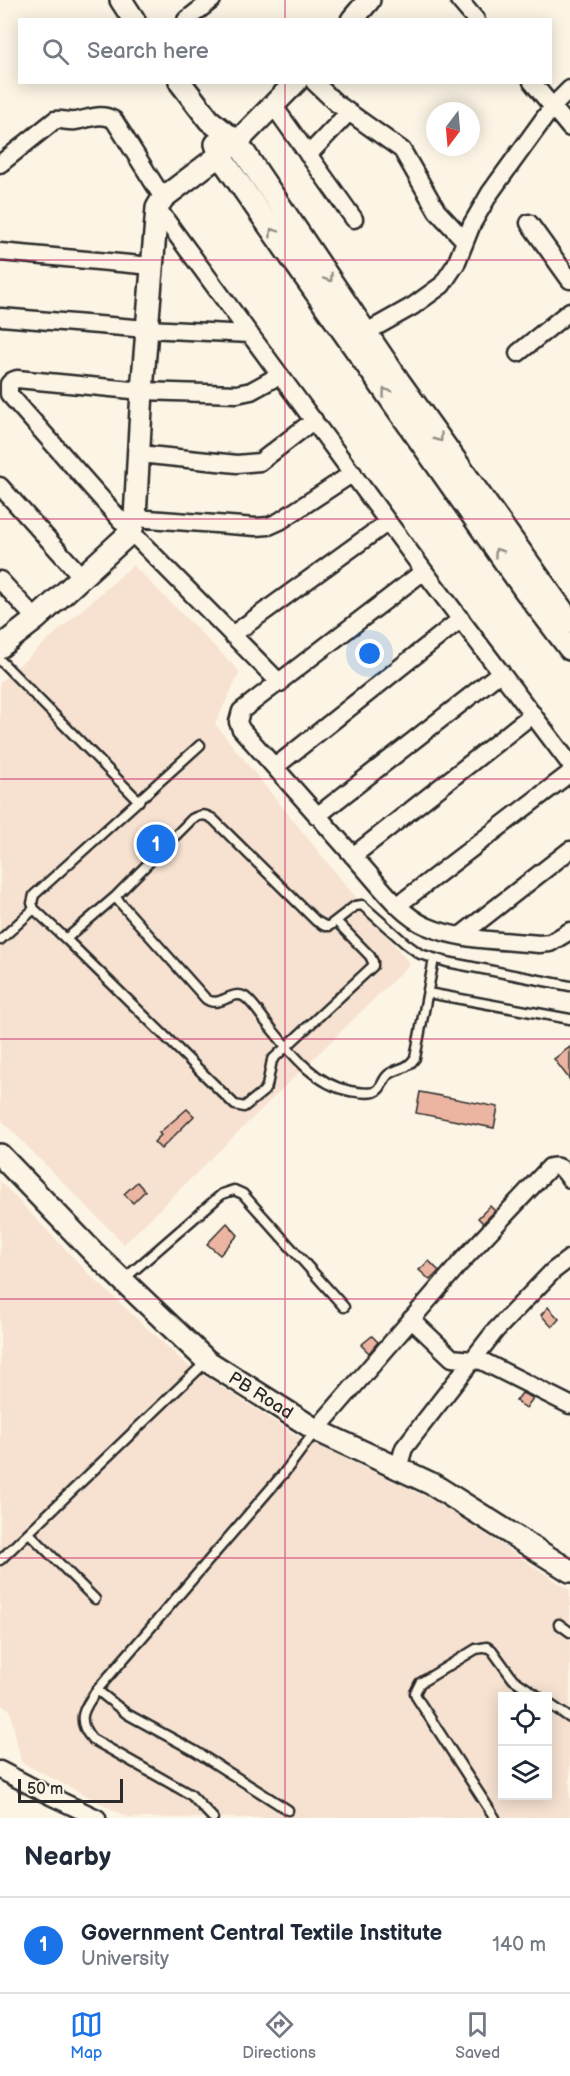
<!DOCTYPE html>
<html lang="en">
<head>
<meta charset="utf-8">
<style>
  :root { --surface:#fff; --page:#f2f2f3; --text:#1f2937; --muted:#747a83; --line:#e0e1e3; --accent:#1a73e8 }
  body { margin:0; font-family:"Balsamiq Sans",sans-serif; background:var(--page); color:var(--text) }
  .controls { position:absolute; right:18px; bottom:18px; display:grid; overflow:hidden; border-radius:0px; box-shadow:0 3px 15px #0003 }
  .controls button { width:54px; height:54px; display:grid; place-items:center; padding:0; border:0; border-bottom:2px solid var(--line); background:var(--surface); color:var(--text); font:30px sans-serif }
  .compass { position:absolute; left:426px; top:102px; width:54px; height:54px; border-radius:50%; background:var(--surface); box-shadow:0 3px 15px #0003; rotate:196deg }
  .scale { position:absolute; left:18px; bottom:15px; width:105px; box-sizing:border-box; padding-left:6px; border:3px solid #2b2b2b; border-top:0; font-size:16px; line-height:21px; white-space:nowrap; color:#2b2b2b; -webkit-text-stroke:4px #fcf5e5; paint-order:stroke }
  .you { position:absolute; left:370px; top:654px; width:21px; height:21px; margin:-15px; border:4px solid #fff; border-radius:50%; background:#1a73e8; box-shadow:0 0 0 9px #1a73e833 }
  .badge { display:grid; place-items:center; width:39px; height:39px; border-radius:50%; background:var(--accent); color:#fff; font-size:20px; font-weight:700 }
  .pin { position:absolute; translate:-50% -50%; border:3px solid #fff; box-shadow:0 2px 6px #0006 }
  .list { margin:0; padding:0; list-style:none }
  h2 { display:flex; justify-content:space-between; align-items:center; height:78px; margin:0; padding:0 24px; font-size:26px }
  h2 small { font-size:20px; font-weight:400; color:var(--muted) }
  .list li { display:grid; grid-template-columns:39px 1fr auto; gap:18px; align-items:center; box-sizing:border-box; height:96px; padding:0 24px; border-top:2px solid var(--line) }
  .list b { display:block; font-size:22px; white-space:nowrap }
  .list p { margin:0; font-size:20px; white-space:nowrap; color:var(--muted) }
  .list em { font-size:20px; font-style:normal; color:var(--muted) }
  .icon { flex:none; width:33px; height:33px; fill:none; stroke:currentColor; stroke-width:2; stroke-linecap:round; stroke-linejoin:round }
  .map { position:relative; flex:none; width:570px; height:1818px; overflow:hidden }
  .search { position:absolute; background:var(--surface); box-shadow:0 3px 15px #0003; left:18px; right:18px; top:18px; height:66px; display:flex; align-items:center; gap:15px; box-sizing:border-box; padding:0 21px; border-radius:0px; color:var(--muted); font-size:22px }
  .sheet { height:174px; background:var(--surface) }
  nav { display:flex; justify-content:space-around; align-items:center; box-sizing:border-box; height:84px; border-top:2px solid var(--line); background:var(--surface); font-size:16px; color:var(--muted) }
  nav a { display:grid; justify-items:center; gap:3px }
  nav .on { color:var(--accent) }
  .map>svg:first-child { display:block }
</style>
</head>
<body>
<div class="map">
<svg width="570" height="1818" viewBox="0 0 570 1818">
  <rect width="100%" height="100%" fill="#fcf5e5"/>
  <filter id="ink" filterUnits="userSpaceOnUse"><feTurbulence type="fractalNoise" baseFrequency=".0167" numOctaves="2"/><feDisplacementMap in="SourceGraphic" scale="12" xChannelSelector="R" yChannelSelector="G"/><feConvolveMatrix kernelMatrix="1 2 1 2 8 2 1 2 1" color-interpolation-filters="sRGB"/></filter>
  <g filter="url(#ink)">
    <!-- built -->
    <path fill="#f7e2d1" fill-rule="evenodd" d="M133,565l107,107 -25,52 195,240 -286,280 -124,-125v-437z
      M0,1181l89,93 96,89 109,71 141,67 135,89v228h-441l-108,-56 -11,-52 -10,-6zM502,1696h46v100h-46z"/>
    <!-- building -->
    <path fill="#ecb5a2" stroke="#2b2b2b" stroke-width="1.5" d="M570,1047v33l-16,-21z
      M420,1092l78,15 -4,21 -78,-15z
      M187,1109l7,7 -33,33 -7,-7 7,-7 -2,-2z
      M137,1182l8,9 -12,12 -9,-9z
      M490,1206l5,5 -12,12 -5,-5z
      M227,1223l11,12 -18,20 -13,-11z
      M429,1261l10,10 -9,9 -11,-10z
      M548,1307l11,12 -7,8 -11,-12z
      M372,1336l6,6 -9,11 -8,-8z
      M522,1393l11,5 -7,10 -10,-7z"/>
    <g fill="none" stroke-linecap="round" stroke-linejoin="round">
      <defs>
        <path id="service" d="M0,660l139,141
          M115,897l91,102c14,10 25,-10 39,-2 8,6 15,17 21,25 23,28 47,62 84,69 7,1 17,3 24,1 8,-2 8,-12 14,-17 10,-8 18,-4 27,-17l19,-99
          M336,921l34,35 3,6v4l-101,94 -5,26 -3,5 -20,16 -9,-2 -169,-166 49,-42 77,-78c9,-5 13,-5 21,0l103,102 9,5h4l26,-20 7,-1 43,38 15,11 27,8 123,24
          M66,939l-32,-30 -2,-6 2,-8 166,-150
          M0,940l34,-31
          M428,993l142,26
          M123,1280l99,-86 12,-4 9,4 101,113
          M29,1533l66,66
          M0,1560l207,-199
          M559,1624l11,8
          M97,1690l30,24 68,37 93,59
          M548,1703l22,15
          M213,1818l-22,-23 -99,-56c-17,-19 -8,-31 5,-49l187,-217 32,-43
          M495,1818l-78,-120 -2,-5 5,-10 56,-34 11,-2 5,3 21,29 25,17"/>
        <path id="minor" d="M459,0l17,20
          M186,20l26,-20
          M314,82l22,21 66,47 35,61 28,30
          M532,82l38,46
          M273,105l81,114
          M308,155l41,-43
          M0,164l55,-44c7,-1 13,2 20,1 15,-2 25,-9 39,-1l49,78
          M157,208l267,363 146,193
          M529,223l41,57
          M0,252l152,14
          M1,317l146,12 103,5
          M356,338l57,-32 29,-21 14,-21 16,-40 18,-31 63,-87 17,-17
          M518,353l52,-42
          M139,454l98,10 23,-2 54,-42
          M0,486l82,91
          M135,518l121,9 13,-1 11,-5 73,-48
          M424,571l-183,140 -3,11 3,7c41,46 81,92 122,138 18,20 38,48 63,59 34,15 76,14 113,18l11,-1 20,-12
          M0,580l36,39
          M232,635l156,-113
          M280,683l-149,-151 -122,-138v-10l3,-3 5,-2 125,12 95,3 14,-3 29,-16
          M275,767l186,-148
          M317,816l184,-144
          M353,856l180,-142
          M398,905l172,-132
          M460,936l110,-86
          M411,1319l41,39 30,3 88,44
          M316,1430l145,-168 89,-95c11,-2 14,3 20,12
          M398,1468l6,-20 91,-117 58,-60 17,-13
          M0,1770l46,24 51,24"/>
        <g id="tertiary">
          <path d="M121,0l13,20"/>
          <path d="M352,20l17,-20"/>
          <path d="M180,82l29,38 28,22 161,238 172,241"/>
          <path d="M216,144l4,12 304,433 46,60"/>
          <path d="M0,647l36,-28 95,-87 4,-14 7,-127 15,-183 6,-10 74,-56 59,-60"/>
          <path id="s1" d="M0,1155l94,98 113,108 109,69 116,54 138,87"/>
        </g>
      </defs>
      <!-- service casing -->
      <use href="#service" stroke="#2b2b2b" stroke-width="13"/>
      <!-- minor casing -->
      <use href="#minor" stroke="#2b2b2b" stroke-width="21"/>
      <!-- tertiary casing -->
      <use href="#tertiary" stroke="#2b2b2b" stroke-width="26"/>
      <!-- service -->
      <use href="#service" stroke="#fcf5e5" stroke-width="8"/>
      <!-- minor -->
      <use href="#minor" stroke="#fcf5e5" stroke-width="16"/>
      <!-- tertiary -->
      <use href="#tertiary" stroke="#fcf5e5" stroke-width="21"/>
    </g>
    <!-- one-way arrows -->
    <defs><path id="oneway-chevron" d="M-2-3.5L2.5 0L-2 3.5" fill="none" stroke-width="1.6" stroke-linecap="round" stroke-linejoin="round" transform="scale(1.5)"/></defs>
    <g stroke="#949088">
      <use href="#oneway-chevron" transform="translate(273 232) rotate(-125)"/>
      <use href="#oneway-chevron" transform="translate(329 278) rotate(56)"/>
      <use href="#oneway-chevron" transform="translate(386 392) rotate(-125)"/>
      <use href="#oneway-chevron" transform="translate(439 438) rotate(54)"/>
      <use href="#oneway-chevron" transform="translate(498 552) rotate(-125)"/>
    </g>
  </g>
  <!-- grid -->
  <path fill="none" stroke="#c2185b" stroke-width="1.5" stroke-opacity="0.55" d="M285,0v20M285,82v1736M0,260h570M0,519h570M0,779h570M0,1039h570M0,1299h570M0,1558h570"/>
  <g text-anchor="middle" stroke-width="5" stroke-linejoin="round" paint-order="stroke">
    <!-- street labels -->
    <g font-size="18" fill="#2b2b2b" stroke="#fcf5e5">
      <text dy="6" stroke="none"><textPath href="#s1" startOffset="356">PB Road</textPath></text>
    </g>
  </g>
</svg>
<div class="controls">
<button><svg class="icon" aria-label="locate" viewBox="0 0 24 24"><circle cx="12" cy="12" r="6"/><path d="M12 2v4M12 18v4M2 12h4M18 12h4"/></svg></button>
<button><svg class="icon" aria-label="layers" viewBox="0 0 24 24"><path d="M12 4l9 5-9 5-9-5zM3 14l9 5 9-5"/></svg></button>
</div>
<svg class="compass" viewBox="-18 -18 36 36"><path d="M0-13l5 13h-10z" fill="#e53935"/><path d="M0 13l5-13h-10z" fill="#747a83"/></svg>
<div class="scale">50 m</div>
<div class="you"></div>
<div class="pin badge" style="left:156px;top:844px">1</div>
<div class="search"><svg class="icon" aria-label="search" viewBox="0 0 24 24"><circle cx="10" cy="10" r="6"/><path d="M15 15l6 6"/></svg>Search here</div>
</div>
<section class="sheet">
<h2>Nearby<small></small></h2>
<ul class="list">
<li><span class="badge">1</span><div><b>Government Central Textile Institute</b><p>University</p></div><em>140 m</em></li>
</ul>
</section>
<nav>
<a class="on"><svg class="icon" aria-label="map" viewBox="0 0 24 24"><path d="M3 6l6-2 6 2 6-2v14l-6 2-6-2-6 2zM9 4v14M15 6v14"/></svg>Map</a>
<a><svg class="icon" aria-label="directions" viewBox="0 0 24 24"><path d="M12 3l9 9-9 9-9-9zM9 14v-3h6M13 9l2 2-2 2"/></svg>Directions</a>
<a><svg class="icon" aria-label="saved" viewBox="0 0 24 24"><path d="M7 4h10v16l-5-4-5 4z"/></svg>Saved</a>
</nav>
</body>
</html>
